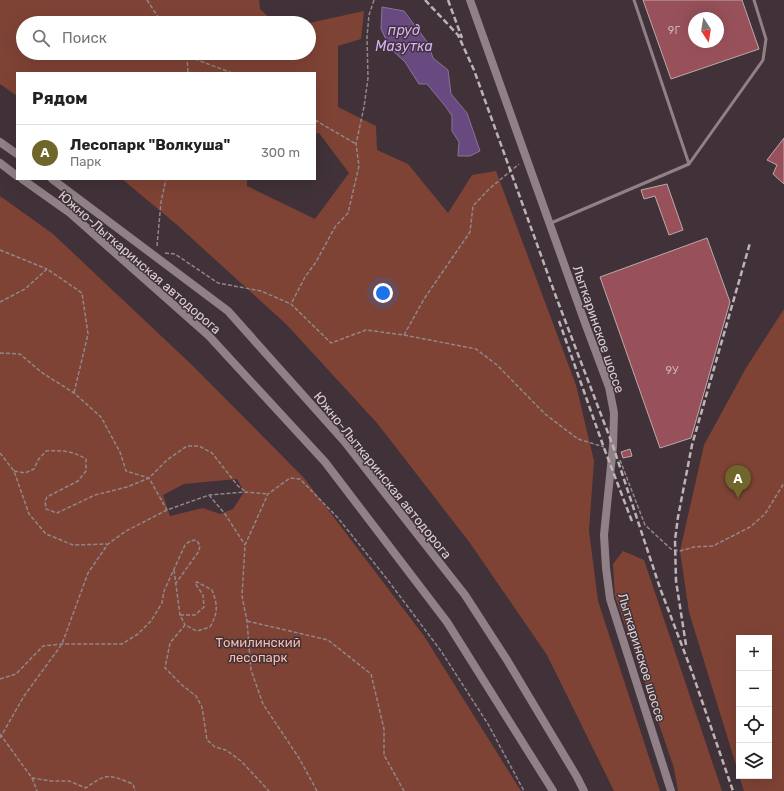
<!DOCTYPE html>
<html lang="ru">
<head>
<meta charset="utf-8">
<style>
  :root { --surface:#fff; --page:#f2f2f2; --text:#222; --muted:#767676; --line:#e0e0e0; --accent:#70662b }
  body { margin:0; font-family:Rubik,sans-serif; background:var(--page); color:var(--text) }
  .controls { position:absolute; right:12px; bottom:12px; display:grid; overflow:hidden; border-radius:0px; box-shadow:0 4px 16px #0002 }
  .controls button { width:36px; height:36px; display:grid; place-items:center; padding:0; border:0; border-bottom:1px solid var(--line); background:var(--surface); color:var(--text); font:20px sans-serif }
  .compass { position:absolute; left:688px; top:12px; width:36px; height:36px; border-radius:50%; background:var(--surface); box-shadow:0 4px 16px #0002; rotate:168deg }
  .you { position:absolute; left:383px; top:293px; width:14px; height:14px; margin:-10px; border:3px solid #fff; border-radius:50%; background:#1a73e8; box-shadow:0 0 0 6px #1a73e833 }
  .badge { display:grid; place-items:center; width:26px; height:26px; border-radius:50%; background:var(--accent); color:#fff; font-size:13px; font-weight:700 }
  .pin { position:absolute; translate:-50% -33px; filter:drop-shadow(0 1px 2px #0008) }
  .pin::after { content:''; position:absolute; top:21px; width:14px; height:12px; background:inherit; clip-path:polygon(0 0,100% 0,50% 100%) }
  .list { margin:0; padding:0; list-style:none }
  h2 { display:flex; justify-content:space-between; align-items:center; height:52px; margin:0; padding:0 16px; font-size:17px }
  h2 small { font-size:13px; font-weight:400; color:var(--muted) }
  .list li { display:grid; grid-template-columns:26px 1fr auto; gap:12px; align-items:center; box-sizing:border-box; height:56px; padding:0 16px; border-top:1px solid var(--line) }
  .list b { display:block; font-size:15px; white-space:nowrap }
  .list p { margin:0; font-size:13px; white-space:nowrap; color:var(--muted) }
  .list em { font-size:13px; font-style:normal; color:var(--muted) }
  .icon { flex:none; width:22px; height:22px; fill:none; stroke:currentColor; stroke-width:2; stroke-linecap:round; stroke-linejoin:round }
  .map { position:relative; flex:none; width:784px; height:791px; overflow:hidden }
  .search { position:absolute; background:var(--surface); box-shadow:0 4px 16px #0002; left:16px; top:16px; width:300px; height:44px; display:flex; align-items:center; gap:10px; box-sizing:border-box; padding:0 14px; border-radius:22px; color:var(--muted); font-size:15px }
  .panel { position:absolute; background:var(--surface); box-shadow:0 4px 16px #0002; left:16px; top:72px; width:300px; height:108px; border-radius:0px }
  .map>svg:first-child { display:block }
</style>
</head>
<body>
<div class="map">
<svg width="784" height="791" viewBox="0 0 784 791">
  <rect width="100%" height="100%" fill="#403238"/>
  <!-- green -->
  <path fill="#7e4335" fill-rule="evenodd" d="M0,0h259l1,9 15,14h-252v30h286v-30l55,-12 -3,28 -23,7v61l38,19 1,24 31,14 40,49 24,-38 24,-4 80,214 18,76 -5,70 9,70 62,190h-46l-67,-136 -77,-112 -93,-120 -91,-99 -110,-100 -54,-45h125v7l68,33 34,-46 -30,-40 -4,1v-61h-298v23l-17,-12z
    M0,196l53,38 140,132 111,112 120,158 97,155h-521zM237,479l7,13 -11,17 -13,5 -17,-6 -33,8 -7,-21 21,-11z
    M784,309v482h-40l-5,-15h30v-138h-30v137l-50,-163 -9,-61 24,-106 42,-77z
    M623,551l21,9 78,231h-44l-4,-23 -59,-172 -2,-32z"/>
  <!-- water -->
  <path fill="#684980" stroke="#8a7299" d="M382,7l22,4 24,32 5,15 15,12 3,24 16,19 13,38 -10,5h-12l1,-14 -7,-11v-15l-6,-9 -19,-23h-8l-14,-22 -15,-14 -9,-19z"/>
  <!-- building -->
  <path fill="#98515a" stroke="#bda9aa" fill-rule="evenodd" d="M643,0h99l17,49 -88,30zM694,18h24v24h-24z
    M784,138v46l-11,-10 4,-9 -10,-5z
    M667,184l16,46 -14,5 -14,-39 -11,3 -3,-9z
    M707,238l23,64 -39,136 -31,10 -60,-171z
    M630,449l2,7 -9,2 -2,-6z"/>
  <g fill="none" stroke-linecap="round" stroke-linejoin="round">
    <!-- path -->
    <path stroke="#92868b" stroke-width="1.5" stroke-dasharray="4 2" stroke-linecap="butt" d="M147,0l15,23
      M374,0l-5,15 -2,22 1,41 -4,29 -8,37 3,22 -11,47 -13,14 -19,35 -11,15 -14,27 40,39 35,-13 38,5 72,14 21,16 48,49 33,25 26,8
      M185,53l2,3 45,17
      M187,56l1,17
      M315,120l41,24
      M157,246l4,-44 5,-23
      M0,250l47,19
      M165,253l10,1 43,29 43,8 30,13
      M0,302l25,-13 22,-20 35,24 6,41 -14,59
      M404,335l20,-36 46,-67 3,-26 16,-17 30,-25
      M0,353l20,1 21,18 33,21 27,24 19,35 6,19 23,7 18,32
      M0,453l14,18 15,43 17,20 27,11 34,-1
      M620,460l25,65 26,24 9,2 14,-4 19,-1 37,-19 15,-13 19,-31
      M14,471l11,2 9,-4 4,-9 8,-9c15,-1 27,0 40,8v12l-8,10 -31,16 -2,4 1,8 11,4 38,-18 32,-8 22,-9 18,-18 20,-14h12l13,7 26,33 8,6
      M209,495l16,19 20,31
      M174,570l6,45 5,10
      M180,615h15l9,-8 -1,-12 -8,-12 2,-1 15,8c6,16 6,22 -2,37l-13,4 -12,-6 -15,18 -5,25 17,17 14,11 6,11 5,33 8,7 11,3 15,11 28,30
      M247,621l81,19 43,34 13,55v26l20,36
      M0,679l16,-5 27,-28 19,-2h60l16,-10 13,-13 11,-18 2,-12 21,-46 5,-4 6,-1 4,5 -1,6 -23,32
      M0,734l32,44 19,3h18l17,7c21,-16 24,-13 47,-4l2,7
      M0,738l24,-42 38,-52 26,-71 20,-29 18,-13 41,-21 42,-15 37,-3 22,2
      M32,778l5,13
      M317,791l-18,-33 -36,-54 -12,-34 -4,-49 -5,-25 3,-51 23,-51 22,-16 10,1 38,39 49,61 54,72 47,73 36,67"/>
    <!-- service -->
    <path stroke="#918087" stroke-width="3" d="M689,164l74,-104 3,-21 -12,-39
      M551,223l138,-59 -55,-164"/>
    <!-- secondary -->
    <path stroke="#918087" stroke-width="8" d="M470,0l115,323 24,64 5,26 -1,33 -9,89 2,33 4,31 61,192
      M0,142l17,12
      M0,163l17,13
      M22,179l48,34 139,123 116,126 122,160 106,169
      M52,179l176,132 116,130 121,154 42,65 70,117 7,14"/>
    <!-- rail -->
    <path stroke="#bdb4b8" stroke-width="2.5" stroke-dasharray="6 3" stroke-linecap="butt" d="M425,0l33,35 16,35 81,224 58,152 47,142 32,84 41,119
      M448,0l14,38
      M559,321l45,127 29,76
      M686,645l-10,-64 -1,-41 3,-23 14,-72 58,-202"/>
  </g>
  <g text-anchor="middle" stroke-width="3" stroke-linejoin="round" paint-order="stroke">
    <!-- number labels -->
    <g font-size="11" fill="#c9b0b6">
      <text x="674" y="34">9Г</text>
      <text x="672" y="374">9У</text>
    </g>
    <!-- street labels -->
    <g font-size="13" fill="#d9d0d4" stroke="#403238">
      <text transform="translate(140 262) rotate(41)" y="5">Южно-Лыткаринская автодорога</text>
      <text transform="translate(599 329) rotate(71)" y="5">Лыткаринское шоссе</text>
      <text transform="translate(383 475) rotate(51)" y="5">Южно-Лыткаринская автодорога</text>
      <text transform="translate(642 657) rotate(73)" y="5">Лыткаринское шоссе</text>
    </g>
    <!-- park labels -->
    <g font-size="13" fill="#fabcad" stroke="#403238">
      <text x="258" y="647">Томилинский<tspan x="258" dy="15">лесопарк</tspan></text>
    </g>
    <!-- water labels -->
    <g font-size="14" font-style="italic" fill="#d8b3f6" stroke="#403238">
      <text x="404" y="35">пруд<tspan x="404" dy="16">Мазутка</tspan></text>
    </g>
  </g>
</svg>
<div class="controls">
<button>+</button>
<button>−</button>
<button><svg class="icon" aria-label="locate" viewBox="0 0 24 24"><circle cx="12" cy="12" r="6"/><path d="M12 2v4M12 18v4M2 12h4M18 12h4"/></svg></button>
<button><svg class="icon" aria-label="layers" viewBox="0 0 24 24"><path d="M12 4l9 5-9 5-9-5zM3 14l9 5 9-5"/></svg></button>
</div>
<svg class="compass" viewBox="-18 -18 36 36"><path d="M0-13l5 13h-10z" fill="#e53935"/><path d="M0 13l5-13h-10z" fill="#767676"/></svg>
<div class="you"></div>
<div class="pin badge" style="left:738px;top:498px">A</div>
<div class="search"><svg class="icon" aria-label="search" viewBox="0 0 24 24"><circle cx="10" cy="10" r="6"/><path d="M15 15l6 6"/></svg>Поиск</div>
<section class="panel">
<h2>Рядом<small></small></h2>
<ul class="list">
<li><span class="badge">A</span><div><b>Лесопарк &quot;Волкуша&quot;</b><p>Парк</p></div><em>300 m</em></li>
</ul>
</section>
</div>
</body>
</html>
